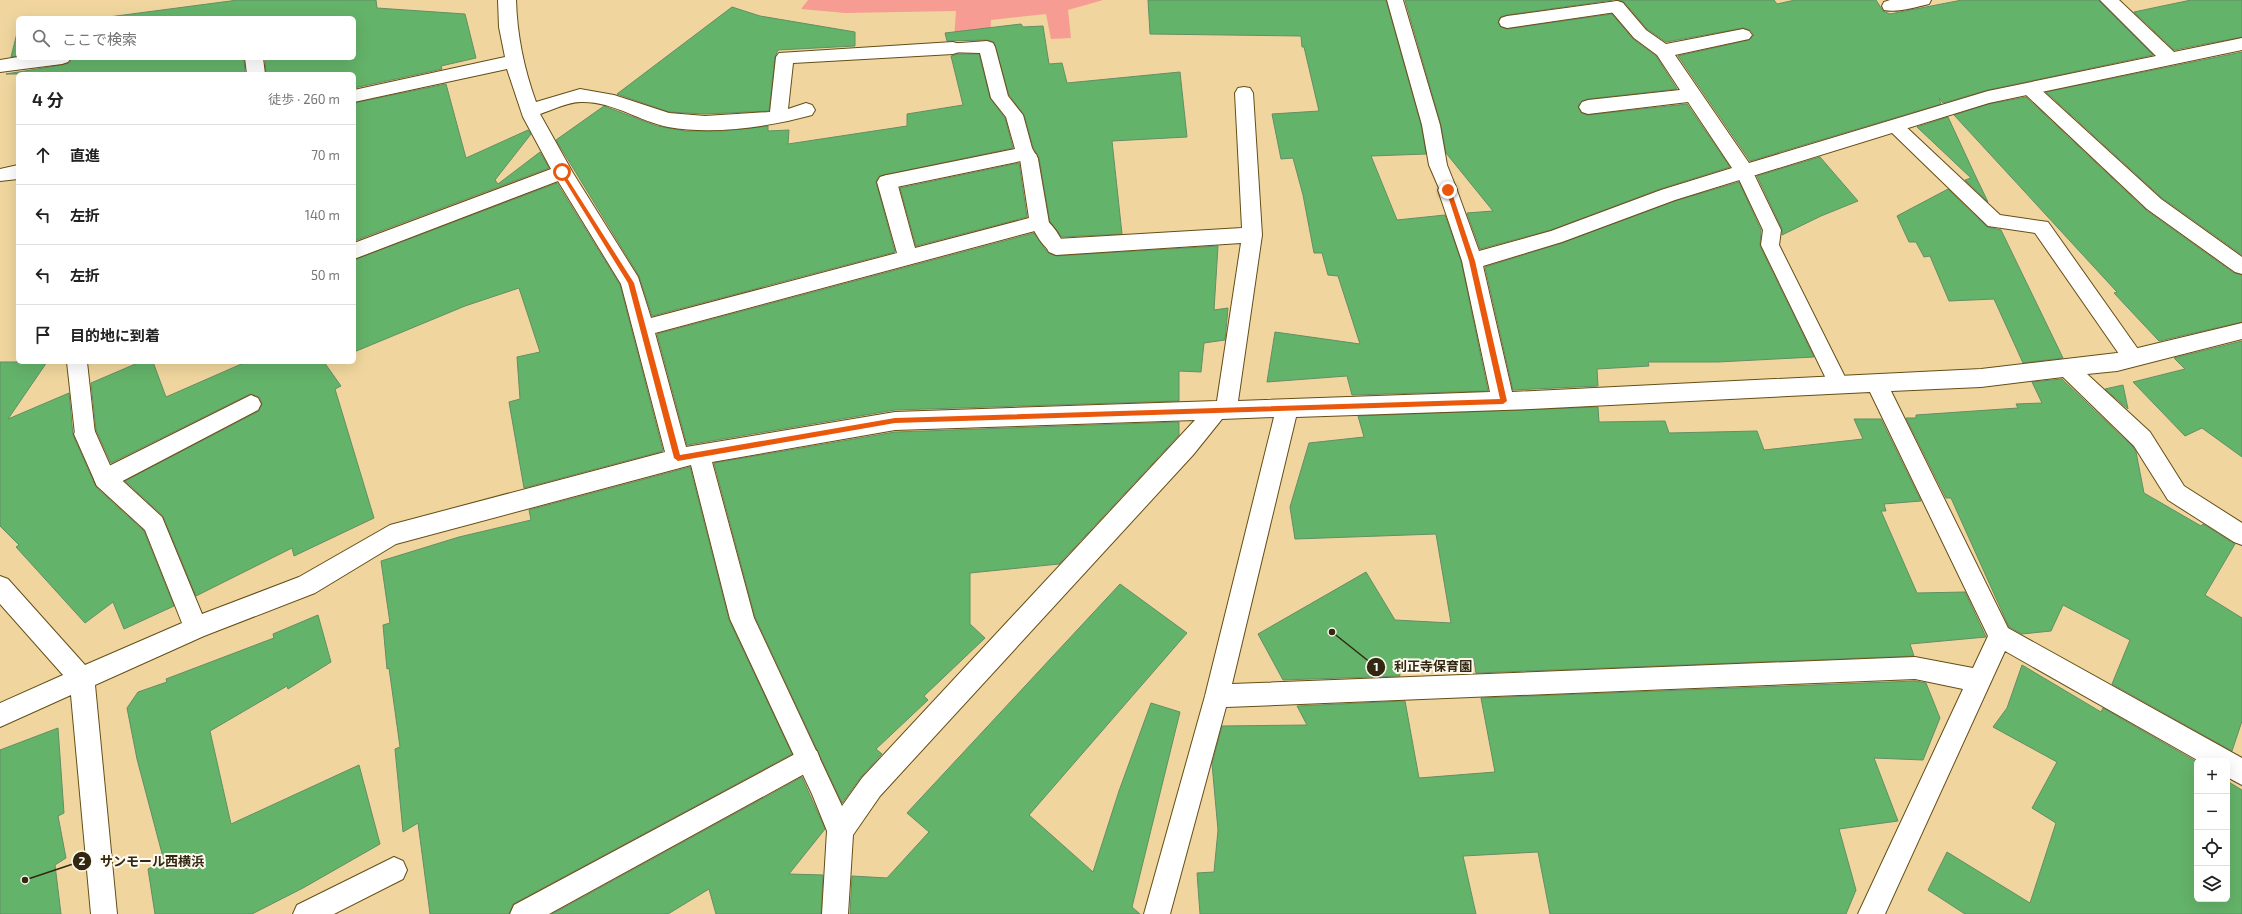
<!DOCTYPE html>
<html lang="ja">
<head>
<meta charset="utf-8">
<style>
  :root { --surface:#fff; --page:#f6f6f6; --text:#222; --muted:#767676; --line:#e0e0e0 }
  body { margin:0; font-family:"Exo 2","Noto Sans JP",sans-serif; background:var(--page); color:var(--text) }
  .controls { position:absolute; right:12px; bottom:12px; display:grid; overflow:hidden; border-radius:6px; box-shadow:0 4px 16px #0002 }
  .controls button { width:36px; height:36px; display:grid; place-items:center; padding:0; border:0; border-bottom:1px solid var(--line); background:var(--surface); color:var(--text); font:20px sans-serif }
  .stop { position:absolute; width:12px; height:12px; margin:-9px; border:3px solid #ea580c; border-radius:50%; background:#fff }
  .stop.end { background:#ea580c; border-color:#fff; box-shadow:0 1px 4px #0008 }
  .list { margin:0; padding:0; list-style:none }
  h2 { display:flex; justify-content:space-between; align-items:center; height:52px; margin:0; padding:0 16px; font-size:17px }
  h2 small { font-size:13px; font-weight:400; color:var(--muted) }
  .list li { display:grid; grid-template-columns:26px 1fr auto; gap:12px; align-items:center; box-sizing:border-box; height:60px; padding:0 16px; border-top:1px solid var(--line) }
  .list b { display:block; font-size:15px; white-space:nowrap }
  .list em { font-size:13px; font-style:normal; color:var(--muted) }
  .icon { flex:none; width:22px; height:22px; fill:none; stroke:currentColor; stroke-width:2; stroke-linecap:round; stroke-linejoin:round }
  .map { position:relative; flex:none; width:2242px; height:914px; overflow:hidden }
  .search { position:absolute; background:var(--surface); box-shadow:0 4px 16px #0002; left:16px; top:16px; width:340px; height:44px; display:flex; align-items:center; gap:10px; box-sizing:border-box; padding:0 14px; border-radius:6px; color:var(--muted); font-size:15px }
  .panel { position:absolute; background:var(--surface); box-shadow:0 4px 16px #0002; left:16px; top:72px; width:340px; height:292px; border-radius:6px }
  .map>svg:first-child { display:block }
</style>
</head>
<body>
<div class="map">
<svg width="2242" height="914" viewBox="0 0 2242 914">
  <rect width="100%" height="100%" fill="#f0d69e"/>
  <!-- green -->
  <path fill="#f79c93" d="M808,0h295l-35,10 3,28 -20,1 -5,-25 -55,6 -1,19h-36l2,-28 -111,2 -44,-4z"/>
  <!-- building -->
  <path fill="#64b36a" stroke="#638e65" d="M238,0h138l1,8 88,6 11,44 -35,8 1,3 -88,19v-14h-88l-1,-16h89v-40h-253z
    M1148,0h238l35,125 5,29 -55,2 26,64 48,-5 16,46 27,130 -136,4 -5,-19 -80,6 8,-50 85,12 -22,-68 -10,-1 -6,-22h-8l-11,-58 -10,-37 -12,1 -9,-45 47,-3 -15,-64h-2l-1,-11 -151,-2z
    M1405,0h208l-106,15 -7,2 -2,6 3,4 6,2 105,-15 21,25 23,17 21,33 -89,10 -6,2 -4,5 3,7 7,2 99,-11 43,63 -70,22 -109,41 -71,19 -13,-36 26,-2 -47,-58 -5,-28z
    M1619,0h155l3,4 18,-4h81l7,11 7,3 72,-14h136l55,55 -165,35 -45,13 -4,-5 2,6 -191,57 -72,-105 71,-16 5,-5 -4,-5 -7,-2 -77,14 -19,-13 -23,-27z
    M2191,0h51v37l-68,13 -40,-38z
    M732,7l28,9 95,16v14l-77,4 -3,7 -6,54 -64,3 -36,-2 -52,-18z
    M1021,24l2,3 20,-1 6,38 13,-1 5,20 113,-11 7,65 -75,4 10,93 -60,3 -12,-15 -11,-64 -6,-11 -9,-32 -15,-20 -15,-53 -7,-2 -40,1 -2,-8z
    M18,29v27l-7,1z
    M2242,52v203l-80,-57 -116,-106z
    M958,54h21l11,44 15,20 8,30 -134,28 -3,6 19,70 -243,64 -13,-40 -83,-136 48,-34 53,20 28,5h37l46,-5v5l21,-1 -1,14 119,-18v-12l56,-9 -12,-49z
    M72,58h172l1,16h-239l56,-9 7,-2z
    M446,84l20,74 62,-28 3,4 -36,46 3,4 42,-32 9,16 -195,73v-138z
    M2026,97l120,113 88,63 8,2v47l-83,19 -45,-48 3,-1 -163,-177 35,-11z
    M1948,117l27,58 13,27 -23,-22 6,-2 -54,-51z
    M1820,157l38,44 -37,15 -39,19v-6l-25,-53z
    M1019,163l8,54 -111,29 -16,-58z
    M1739,182l22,48 -1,16 54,111 -96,5h-70l1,4 -52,3 1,17 -85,4 -28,-123 77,-24 113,-42z
    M557,183l63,102 43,166 -139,37 -15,-86 11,-3 -3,-42 23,-5 -21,-64 -54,18 -111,46v-92z
    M1948,189l39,38 14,3 62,128 -40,5 -29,-64 -45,2 -19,-45 -6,1 -8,-15h-7l-12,-26z
    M1034,233l14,20 8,3 162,-10 -4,64 14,-2 -3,32 -21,3 -3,29 -22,-1v30l-284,9 -208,35 -30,-111z
    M2242,341v116l-40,-29 -17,8 -52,-54 52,-13 -11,-11z
    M0,362h47l-39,57 61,-26 4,42 23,52 48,44 30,75 -50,23 -11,-27 -28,21 -69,-76 3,-2 -19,-19z
    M140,362h13l13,35 80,-35h78l17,24 -6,3 39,129 -80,38 -2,-8 -96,48 -33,-80 -38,-35 134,-70 3,-8 -3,-6 -9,-3 -139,69 -15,-33 -5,-47z
    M2062,379l71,68 3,5 8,41 57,33 2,-2 32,20 -30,51 37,23v103l-10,30 -120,-67 18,-44 -67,-35 -12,26 -29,3 -13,-7 -58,-129h-5l-40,-80h10v-3l102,-7 -2,-4 26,-1 -10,-21z
    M2123,385l5,24 -23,-20z
    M1598,407l1,15 66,-1 4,12 88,-2 7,19 99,-11 -9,-20h27l40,82 -37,3 2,7h-5l36,82 48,-1 21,45 -76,7 4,12 -438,17 -2,-13 -75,8 1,8 -117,4 -25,-46 108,-62 29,48 56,3 -15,-89 -141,5 -5,-32 19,-64 55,-6 -6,-21z
    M1179,422v13l-120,129 -89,9v51l15,14 -61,58 4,4 -52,49 6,5 -21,23 -19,26 -87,-186 -41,-154 181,-31z
    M690,467l39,153 63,134 -279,150 -4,10h-79l-12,-91 -15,9 -8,-83 5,-2 -11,-79 -2,1 -4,-44 7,-2 -9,-62 78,-24 72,-17 -2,-10z
    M1120,584l67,49 -158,182 64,57 26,-81 32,-88 29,9 -48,195 8,7h-290l2,-38 35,2 42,-46 -22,-19z
    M318,615l13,47 -43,27 -1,-3 -77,45 21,93 128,-59 21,79 -77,44 -51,26h-97l-7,-45 16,-8 -27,-102 -10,-51 11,-16 29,-10 -1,-3 108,-41 -1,-4z
    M2022,665l79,47 2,-4 94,54v137h30v-118l15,9v124h-277l-37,-24 19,-38 83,51 26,-80 -24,-15 25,-46 -64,-35 14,-19z
    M1915,681l11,2 14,35 -17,42 -49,-2 24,63 -59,8 17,61 -10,24h-296l-12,-62 -75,4 13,58h-276l-3,-41 17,-1 4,-42 -6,-66 10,-38 85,-1 -10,-19 108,-5 14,77 76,-6 -14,-74z
    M58,728l6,85 -6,3 8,42 -11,7 6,49h-61v-164z
    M802,777l23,52 -36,45 34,1 -2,39h-105l-7,-25 -41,25h-116z"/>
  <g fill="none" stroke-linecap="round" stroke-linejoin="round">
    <defs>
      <path id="service" d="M1387,0h16l37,125 7,40 10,25 -3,5 -6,2 -6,-2 -13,-30 -7,-40z
        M1890,0h41l-2,4c-13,3 -32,9 -45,6l-2,-4 2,-4z
        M1617,1l6,2 2,4 -2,4 -116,17 -6,-2 -2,-4 2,-4 6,-2z
        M987,41l6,2 2,4 13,49 15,19 9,33 6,11 -3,5 -6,2 -6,-2 -2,-3 -134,28 -6,-2 -3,-5 3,-5 6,-2 128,-26 -9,-32 -15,-19 -11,-45 -33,-1 -2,-4 2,-4z
        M2030,83l6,2 125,114 81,58v17l-7,-2 -88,-63 -123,-116 -3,-4 3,-4z
        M1896,121l6,2 98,92 48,7 92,130 3,6 -3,6 -7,2 -7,-2 -91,-131 -47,-7 -98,-95 -3,-4 3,-4z
        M1745,166l6,2 30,62 -2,15 70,140 -3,6 -7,2 -7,-2 -71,-146 2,-15 -27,-57 3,-5z
        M1039,216c12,4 21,20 26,31l-2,5c-16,5 -26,-16 -33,-29l2,-5z
        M67,362h20l8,72 -3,6 -7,3 -7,-3 -3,-6z
        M251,395l7,3 3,6 -3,6 -145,76 -8,2 -8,-2 -3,-7 3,-7z
        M808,747l9,4 3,8 -3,8 -268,147h-39l4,-9z"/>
      <path id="minor" d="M498,0h18c1,35 8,69 20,102l44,-13 34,6 55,18 36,3 65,-4 6,-55 3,-4 174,-11 6,2 3,4 -3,4 -6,2 -160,9 -5,46 18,-6 6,2 3,5 -3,5c-43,12 -99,20 -144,12 -29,-6 -56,-26 -87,-25 -13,0 -29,8 -41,12l33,59 65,104 13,41 246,-65 -20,-71 3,-5 7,-2 7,2 3,5 18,66 114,-30 -9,-59 2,-5 7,-2 7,2 2,5 11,64 -3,5 -391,105 31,114 209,-35 322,-11 24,-158 -185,12 -7,-3 -3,-5 3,-5 7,-3 186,-11 -7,-135 3,-5 6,-1 6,1 3,5 9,142 -24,166 252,-9 -28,-131 -24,-71 3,-5 7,-2 7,2 24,66 72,-20 110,-41 71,-22 -44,-66 -100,12 -6,-2 -3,-5 3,-5 6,-2 92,-10 -23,-35 -23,-17 -23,-27 -3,-4 3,-4 6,-2 6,2 23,27 20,14 77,-15 6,2 3,4 -3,4 -74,16 74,108 239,-72 168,-35 -56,-56h19l55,52 68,-14v12l-253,53 -314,97 -113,42 -79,24 29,126 469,-23 136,-16 125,-30v16l-125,32 -30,3 63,58 34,54 58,37v22l-8,-3 -66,-42 -34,-54 -71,-69 -82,10 -90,4 117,237 234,130v27l-15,-8v-16h-28l-194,-110 -120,263h-27l105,-225 -48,-10 -689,28 -56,207h-26l61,-218 69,-279 -52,2 -29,36 -313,341 -27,39 -5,79h-26l5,-83 -15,-37 -82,-175 -39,-154 -295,79 -81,49 -111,43 -109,49 22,229h-26l-20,-219 -71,32v-24l63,-28 -63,-71v-28l8,3 77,86 97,-42 -37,-93 -48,-44 -23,-52 3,-7 8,-2 8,2 20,45 49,45 40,97 97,-37 91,-52 275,-73 -44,-168 -63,-103 -204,78v-16l197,-74 -28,-52 -16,-48 -153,33v-12l151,-33 -6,-30zM1870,392l118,244 -15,32 -58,-11 -683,27 64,-267 235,-8zM1195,420l-333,358 -20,28 -88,-188 -42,-156 183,-32z
        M18,57v1h53l-3,4 -6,2 -62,8v-12z
        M245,58h18l2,16h-18z
        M18,165v14l-18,2v-12z
        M394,857l9,4 4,9 -4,9 -69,35h-41l4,-9z"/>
    </defs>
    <!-- service casing -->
    <use href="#service" stroke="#654e16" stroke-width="2"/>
    <!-- minor casing -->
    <use href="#minor" stroke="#654e16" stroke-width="2"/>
    <!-- service -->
    <use href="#service" fill="#fff" fill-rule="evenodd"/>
    <!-- minor -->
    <use href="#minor" fill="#fff" fill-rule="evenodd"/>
  </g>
  <!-- route -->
  <path fill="#ea580c" d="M562,170l72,113 46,172 215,-37 605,-19 -31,-138 -23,-71 2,-3 3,3 24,71 32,140 -4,3 -608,19 -217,38 -4,-3 -46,-175 -68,-110z"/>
  <!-- callouts -->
  <path fill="none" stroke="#322812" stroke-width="1.5" d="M1332 632L1376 667M25 880L82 861"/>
  <g fill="#322812" stroke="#fef9ee" stroke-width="1.5">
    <circle cx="1332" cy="632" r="4"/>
    <circle cx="25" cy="880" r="4"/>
    <circle cx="1376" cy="667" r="10"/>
    <circle cx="82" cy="861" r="10"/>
  </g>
  <g font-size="12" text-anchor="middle" font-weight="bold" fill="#fff">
    <text x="1376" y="671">1</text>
    <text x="82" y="865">2</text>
  </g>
  <g font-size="13" text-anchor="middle" font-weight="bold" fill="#322812" stroke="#fef9ee" stroke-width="4" stroke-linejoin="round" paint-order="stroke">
    <text x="1433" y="671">利正寺保育園</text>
    <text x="152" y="866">サンモール西横浜</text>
  </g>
</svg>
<div class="controls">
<button>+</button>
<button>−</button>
<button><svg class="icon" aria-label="locate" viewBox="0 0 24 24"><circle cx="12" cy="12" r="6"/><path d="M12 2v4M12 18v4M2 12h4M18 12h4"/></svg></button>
<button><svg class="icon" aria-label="layers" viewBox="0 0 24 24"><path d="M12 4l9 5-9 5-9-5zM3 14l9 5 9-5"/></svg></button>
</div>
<div class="stop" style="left:562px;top:172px"></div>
<div class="stop end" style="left:1448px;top:190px"></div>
<div class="search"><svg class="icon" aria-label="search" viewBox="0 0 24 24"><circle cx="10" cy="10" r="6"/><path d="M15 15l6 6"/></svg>ここで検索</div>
<section class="panel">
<h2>4 分<small>徒歩 · 260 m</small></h2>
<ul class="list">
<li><svg class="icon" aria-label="ahead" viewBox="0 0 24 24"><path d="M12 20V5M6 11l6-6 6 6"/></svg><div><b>直進</b></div><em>70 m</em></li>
<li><svg class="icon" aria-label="left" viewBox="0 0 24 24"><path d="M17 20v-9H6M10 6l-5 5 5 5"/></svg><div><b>左折</b></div><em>140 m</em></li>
<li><svg class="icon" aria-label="left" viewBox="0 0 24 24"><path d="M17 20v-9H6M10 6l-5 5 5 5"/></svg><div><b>左折</b></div><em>50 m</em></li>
<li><svg class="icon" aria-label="arrive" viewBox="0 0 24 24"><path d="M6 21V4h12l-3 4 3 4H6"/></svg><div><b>目的地に到着</b></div></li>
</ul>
</section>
</div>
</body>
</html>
